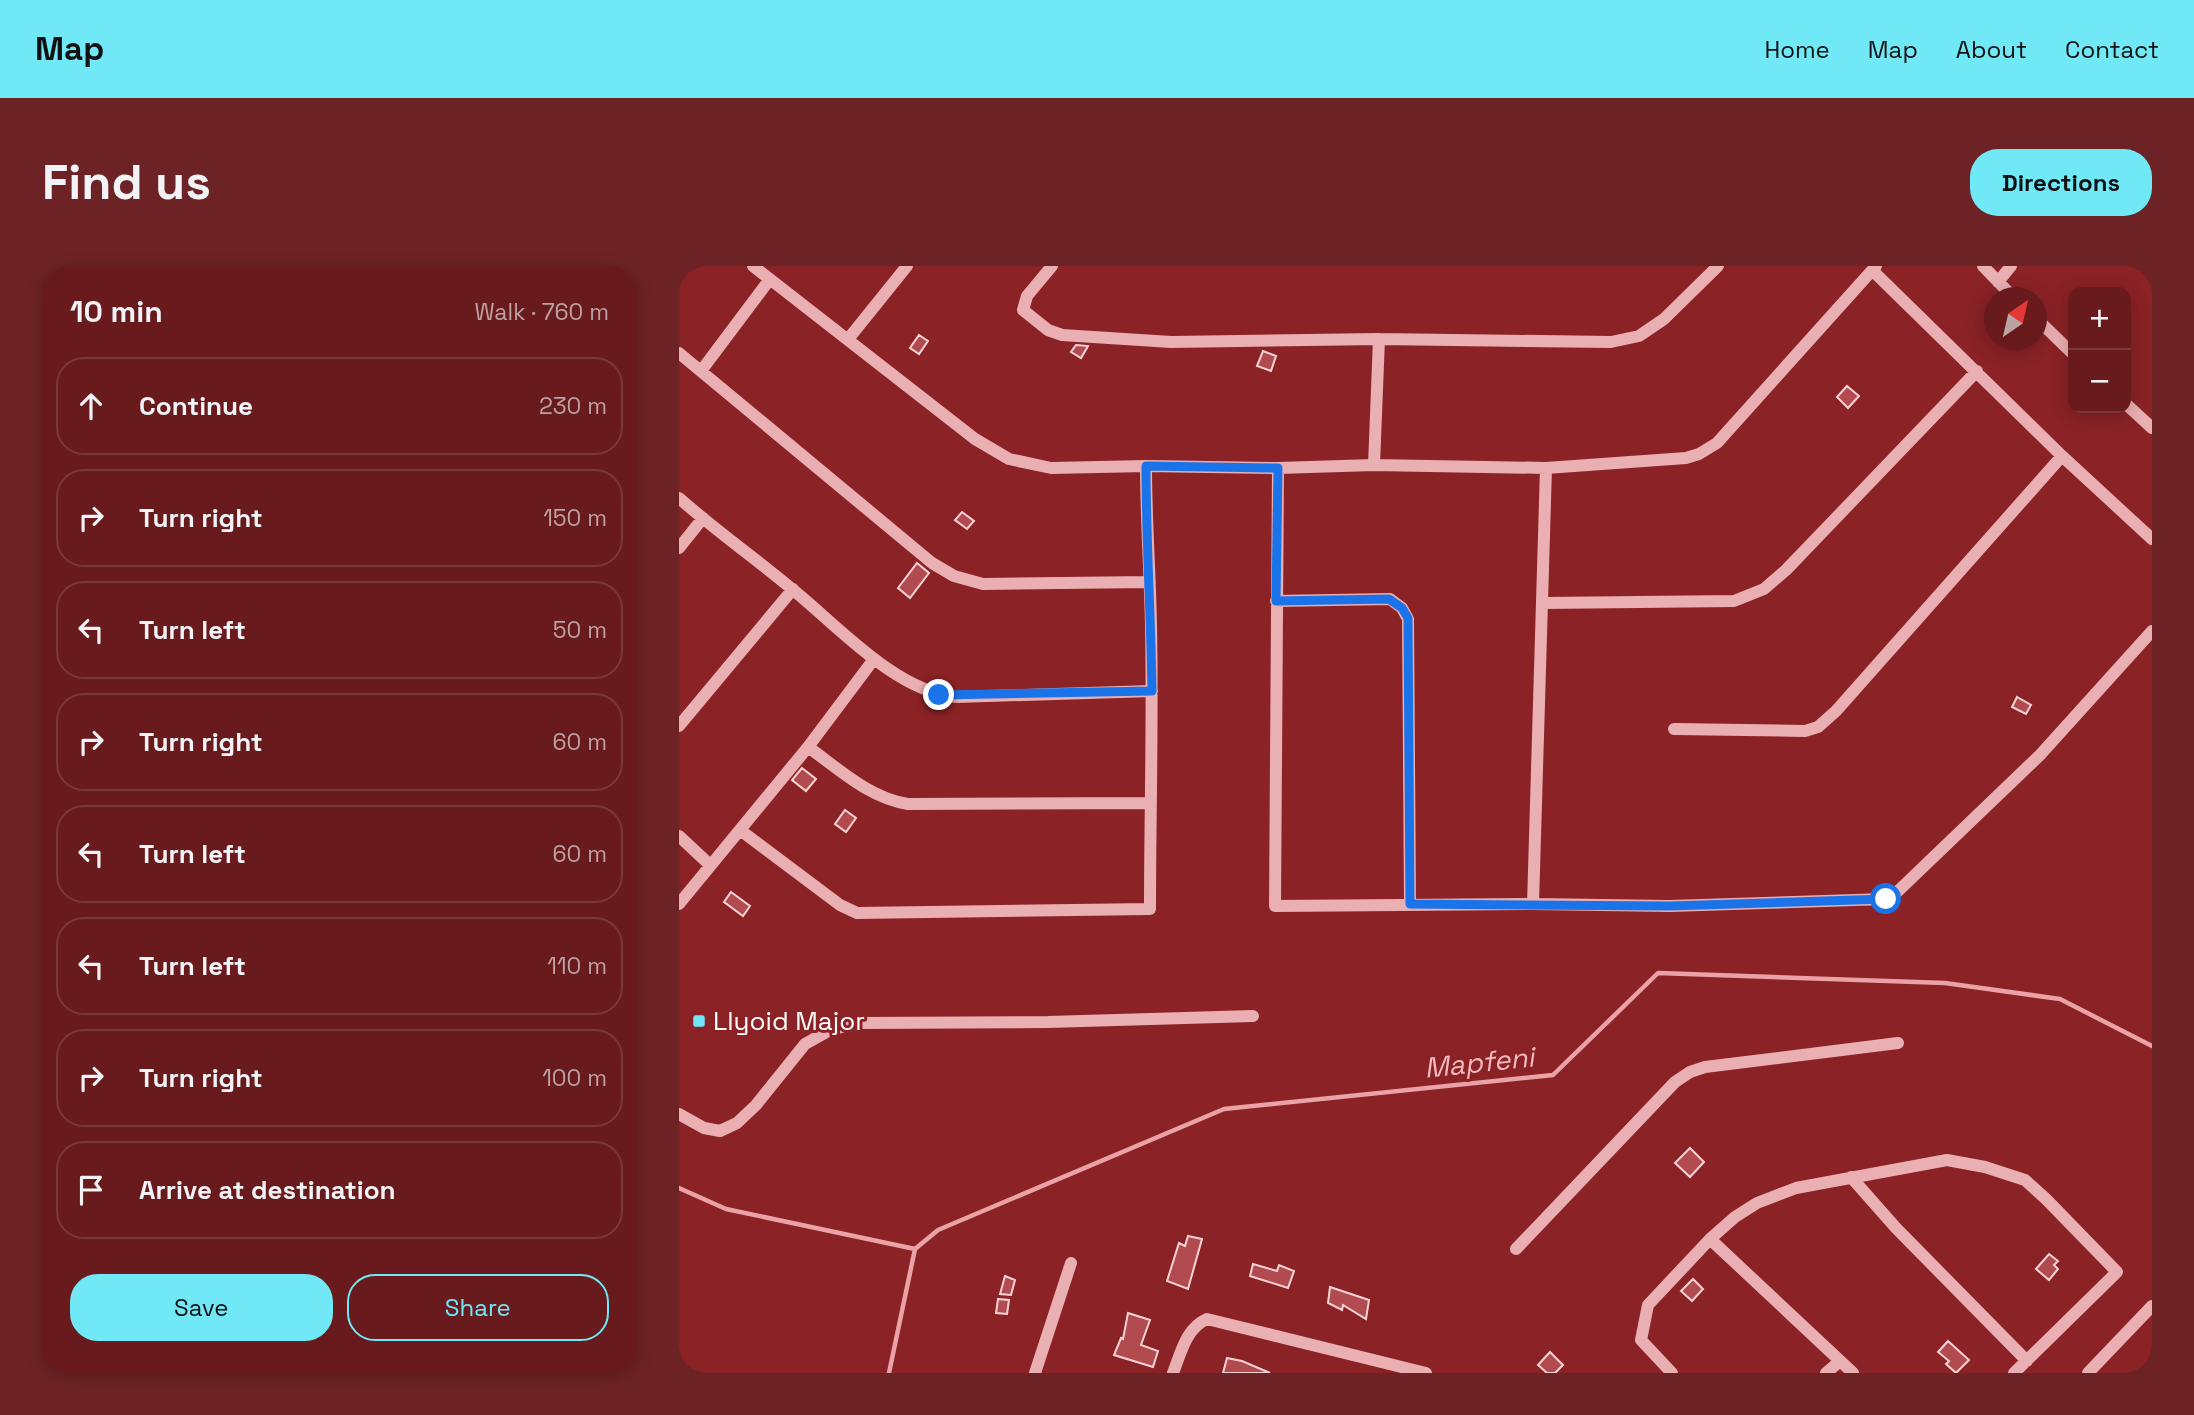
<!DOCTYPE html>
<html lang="en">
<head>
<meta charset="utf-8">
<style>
  :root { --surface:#681a1c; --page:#6d2325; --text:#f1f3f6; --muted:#bda1a3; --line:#7b383b; --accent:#71e8f6 }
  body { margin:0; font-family:"Space Grotesk",sans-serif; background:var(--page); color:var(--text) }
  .controls { position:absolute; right:21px; top:21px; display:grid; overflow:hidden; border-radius:14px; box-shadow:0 4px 18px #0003 }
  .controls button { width:63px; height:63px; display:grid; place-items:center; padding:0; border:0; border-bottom:2px solid var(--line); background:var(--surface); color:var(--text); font:35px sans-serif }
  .compass { position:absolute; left:1305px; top:21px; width:63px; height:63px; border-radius:50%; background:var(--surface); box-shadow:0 4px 18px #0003; rotate:34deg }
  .stop { position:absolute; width:21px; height:21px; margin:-16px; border:5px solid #1a73e8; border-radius:50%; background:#fff }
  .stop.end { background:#1a73e8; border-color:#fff; box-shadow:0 2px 7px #0008 }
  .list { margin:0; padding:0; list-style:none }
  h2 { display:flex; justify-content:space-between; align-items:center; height:91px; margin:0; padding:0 28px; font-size:30px }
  h2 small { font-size:23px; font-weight:400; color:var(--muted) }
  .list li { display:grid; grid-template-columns:46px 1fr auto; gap:21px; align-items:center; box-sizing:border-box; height:98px; margin:0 14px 14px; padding:0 14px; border:2px solid var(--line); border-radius:28px }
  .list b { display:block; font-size:26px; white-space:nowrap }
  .list em { font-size:23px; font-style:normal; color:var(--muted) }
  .actions { display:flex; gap:14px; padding:21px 28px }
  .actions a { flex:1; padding:16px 0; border:2px solid var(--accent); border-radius:28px; text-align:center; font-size:24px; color:var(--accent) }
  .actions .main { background:var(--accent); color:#111 }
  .icon { flex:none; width:38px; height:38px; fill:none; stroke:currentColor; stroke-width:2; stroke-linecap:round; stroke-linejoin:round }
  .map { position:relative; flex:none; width:1473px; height:1107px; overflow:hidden; border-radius:28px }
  header { display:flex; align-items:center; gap:42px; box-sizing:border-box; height:98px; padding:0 35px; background:var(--accent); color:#111 }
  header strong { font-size:33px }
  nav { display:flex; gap:38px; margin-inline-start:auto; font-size:24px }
  .intro { display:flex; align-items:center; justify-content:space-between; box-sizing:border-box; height:168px; padding:0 42px }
  h1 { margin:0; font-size:49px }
  .button { padding:18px 32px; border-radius:28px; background:var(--accent); color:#111; font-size:24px; font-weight:700 }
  main { display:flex; gap:42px; padding:0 42px }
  aside { flex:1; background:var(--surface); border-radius:28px; box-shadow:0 4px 18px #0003 }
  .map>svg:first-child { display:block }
</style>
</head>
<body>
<header>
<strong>Map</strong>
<nav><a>Home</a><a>Map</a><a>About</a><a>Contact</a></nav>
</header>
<div class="intro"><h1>Find us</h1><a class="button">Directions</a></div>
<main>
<aside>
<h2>10 min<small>Walk · 760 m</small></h2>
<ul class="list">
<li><svg class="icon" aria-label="ahead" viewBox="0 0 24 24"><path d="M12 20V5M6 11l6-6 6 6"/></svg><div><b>Continue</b></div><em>230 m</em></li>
<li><svg class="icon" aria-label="right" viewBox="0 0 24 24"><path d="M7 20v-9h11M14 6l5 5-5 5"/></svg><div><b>Turn right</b></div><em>150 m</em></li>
<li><svg class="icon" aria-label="left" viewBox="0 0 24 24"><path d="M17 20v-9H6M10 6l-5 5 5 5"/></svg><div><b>Turn left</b></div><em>50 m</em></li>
<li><svg class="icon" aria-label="right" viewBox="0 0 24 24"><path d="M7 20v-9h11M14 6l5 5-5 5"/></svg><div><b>Turn right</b></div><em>60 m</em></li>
<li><svg class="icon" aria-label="left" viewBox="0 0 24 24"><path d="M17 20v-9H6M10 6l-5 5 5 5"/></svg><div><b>Turn left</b></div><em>60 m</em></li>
<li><svg class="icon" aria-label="left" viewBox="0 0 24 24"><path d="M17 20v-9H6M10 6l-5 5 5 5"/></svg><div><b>Turn left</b></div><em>110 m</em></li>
<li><svg class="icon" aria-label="right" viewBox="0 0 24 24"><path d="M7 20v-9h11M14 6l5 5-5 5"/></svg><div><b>Turn right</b></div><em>100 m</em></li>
<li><svg class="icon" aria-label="arrive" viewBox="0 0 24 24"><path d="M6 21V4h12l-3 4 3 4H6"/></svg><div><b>Arrive at destination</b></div></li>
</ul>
<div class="actions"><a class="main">Save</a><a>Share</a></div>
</aside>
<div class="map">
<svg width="1473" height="1107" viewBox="0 0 1473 1107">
  <rect width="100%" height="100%" fill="#8a2226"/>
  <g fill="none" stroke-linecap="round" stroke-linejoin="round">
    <!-- stream -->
    <path stroke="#eba2a7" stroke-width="4.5" d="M0,922l47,21 189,40
      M236,983l23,-19 286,-121 329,-34 105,-102 287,10 115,16 92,47
      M210,1107l26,-124"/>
  </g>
  <!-- building -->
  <path fill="#b24b50" stroke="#f8d3d5" stroke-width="2" d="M240,69l9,6 -9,13 -9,-6z
    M397,79l12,1 -7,12 -10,-6z
    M584,85l13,5 -5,15 -14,-5z
    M1168,120l12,10 -11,12 -11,-11z
    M283,246l12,9 -7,8 -12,-9z
    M238,297l12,10 -19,25 -12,-10z
    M1338,431l14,8 -5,9 -14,-7z
    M123,502l14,11 -10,12 -14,-11z
    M166,544l11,8 -10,14 -11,-8z
    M52,626l19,14 -7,10 -19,-14z
    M1011,882l14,14 -14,15 -15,-14z
    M509,970l14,3 -14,50 -21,-8 12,-38 6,3z
    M1370,988l9,7 -4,4 4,4 -9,11 -13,-11z
    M574,998l24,7 2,-6 15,6 -6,17 -38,-12z
    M326,1010l10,4 -4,15 -11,-1z
    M1014,1013l10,10 -11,12 -11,-10z
    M651,1021l39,13 -3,19 -23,-14 -1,5 -14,-7z
    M319,1033l11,1 -2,14 -11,-1z
    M449,1047l22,7 -9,25 17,6 -5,16 -39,-12 7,-17 2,1z
    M1269,1075l21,19 -13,13 -10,-9 3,-3 -11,-9z
    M871,1086l13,13 -8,8h-8l-9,-8z
    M548,1092l15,3 28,12h-47z"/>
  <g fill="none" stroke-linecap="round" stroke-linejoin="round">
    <!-- minor -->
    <path stroke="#eaafb2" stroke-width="12" d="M74,0l222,173 34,20 42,9 95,-2 132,2 96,-3 172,3 140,-10 13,-4 18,-11 159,-177
      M373,0l-25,30 -4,14 25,20 14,5 109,7 208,-3 232,3 28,-6 25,-17 54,-53
      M1304,0l31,32
      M1194,5l189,185 90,83
      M1319,16l13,-16
      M1358,53l36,35
      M170,72l58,-72
      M0,87l253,210 22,13 29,8 166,-2
      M22,105l69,-92
      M1447,138l26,24
      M695,199l5,-126
      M599,202l-3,438 258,-2 137,2 216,-7 9,-5 145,-139 112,-124
      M0,232c36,32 76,60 113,91 45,36 104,103 164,108l196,-6
      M0,282l24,-30
      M597,335l114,-2 12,9 6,11 2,285
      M864,337l191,-2 30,-12 22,-19 191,-199
      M0,460l114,-137
      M995,463l131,2 13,-4 18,-16 226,-255
      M129,481c31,22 61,51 100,57l241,-1
      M61,564l100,75 17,8 293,-4c0,-95 3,-189 1,-283 -1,-54 -5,-107 -5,-160
      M0,570l31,29
      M0,638l129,-157 66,-88
      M854,638l13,-436
      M0,848l25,14 16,3 17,-8 19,-18 49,-61 25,-14 27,-7 191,-1 205,-6
      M1172,911l45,51 131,133
      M1031,973l143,134
      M837,983l159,-167 15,-10 15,-5 193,-24
      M356,1107l36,-110
      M494,1107c8,-20 13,-45 34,-54l219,54
      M993,1107l-31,-33 7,-35 62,-66 25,-22 22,-14 39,-15 151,-28 38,7 40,13 21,19 71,73 -103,101
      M1147,1107l14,-12
      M1409,1107l64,-67"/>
  </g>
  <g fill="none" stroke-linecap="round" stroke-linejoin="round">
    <!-- route -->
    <path stroke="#1a73e8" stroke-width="9" d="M260,429l213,-4c-1,-75 -6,-150 -6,-225l132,2 -2,133 113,-2 13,9 6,10 2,286 260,2 216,-7"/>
  </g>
  <!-- markers -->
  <rect fill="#71e8f6" stroke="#8a2226" stroke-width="2.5" x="13" y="748" width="14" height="14" rx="3.5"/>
  <g text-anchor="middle" stroke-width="6" stroke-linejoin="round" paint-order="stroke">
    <!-- poi labels -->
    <g font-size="26" fill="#fff" stroke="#8a2226" text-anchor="start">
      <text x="34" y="764">Llyoid Major</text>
    </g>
    <!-- water labels -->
    <g font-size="28" font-style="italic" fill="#f2babe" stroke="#8a2226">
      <text transform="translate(800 796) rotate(-6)" y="10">Mapfeni</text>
    </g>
  </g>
</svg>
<div class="controls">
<button>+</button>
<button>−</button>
</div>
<svg class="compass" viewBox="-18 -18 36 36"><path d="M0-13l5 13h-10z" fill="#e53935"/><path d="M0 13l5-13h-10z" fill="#bda1a3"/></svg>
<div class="stop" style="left:1207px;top:633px"></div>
<div class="stop end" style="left:260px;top:429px"></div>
</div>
</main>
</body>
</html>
